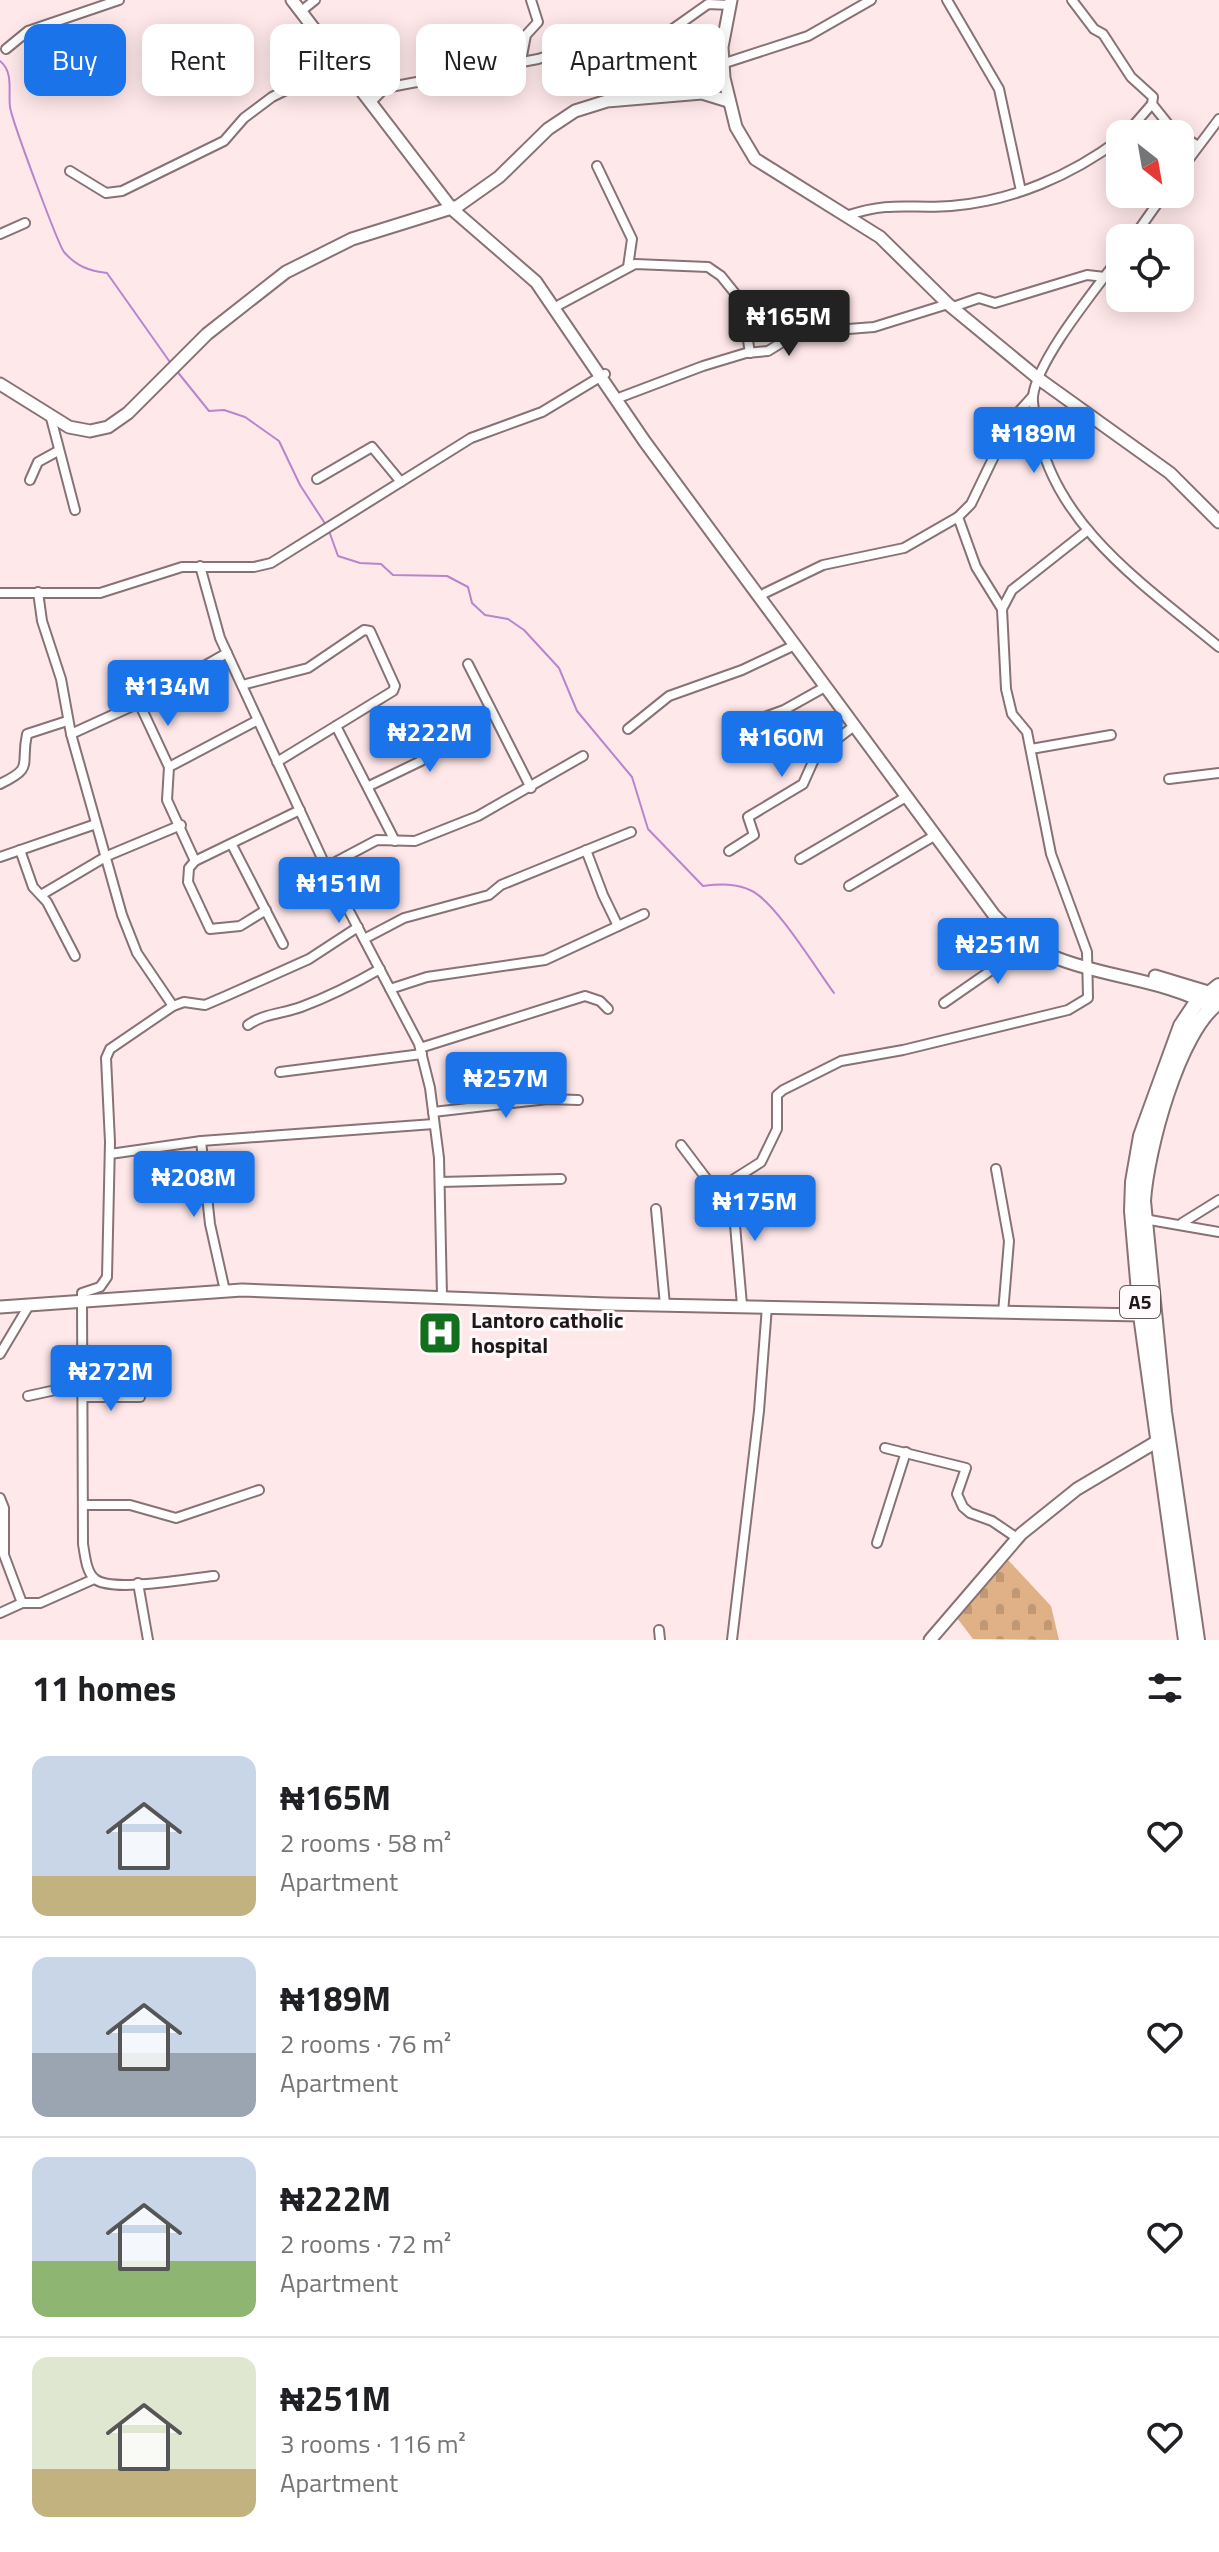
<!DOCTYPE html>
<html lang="en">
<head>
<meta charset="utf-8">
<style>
  :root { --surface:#fff; --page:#f6f6f6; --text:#202124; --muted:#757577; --line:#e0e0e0; --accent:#1a73e8 }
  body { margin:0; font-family:"Titillium Web",sans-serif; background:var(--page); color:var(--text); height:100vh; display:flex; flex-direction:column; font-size:30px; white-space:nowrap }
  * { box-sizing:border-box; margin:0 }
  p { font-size:26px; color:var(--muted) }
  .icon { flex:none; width:44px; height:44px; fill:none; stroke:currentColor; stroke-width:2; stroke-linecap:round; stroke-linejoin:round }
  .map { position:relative; height:1640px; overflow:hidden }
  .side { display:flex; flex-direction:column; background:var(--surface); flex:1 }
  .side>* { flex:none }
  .hud { position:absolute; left:24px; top:24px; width:800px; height:72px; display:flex; gap:16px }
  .needle { width:52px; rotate:149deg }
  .buttons { position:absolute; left:1106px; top:120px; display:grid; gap:16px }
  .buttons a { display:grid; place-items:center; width:88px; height:88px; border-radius:16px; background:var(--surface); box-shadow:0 4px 20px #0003; font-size:40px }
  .price { position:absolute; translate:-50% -68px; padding:0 18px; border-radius:8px; background:var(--accent); color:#fff; font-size:26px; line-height:52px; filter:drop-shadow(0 2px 4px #0008) }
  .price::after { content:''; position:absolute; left:50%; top:48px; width:24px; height:18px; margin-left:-12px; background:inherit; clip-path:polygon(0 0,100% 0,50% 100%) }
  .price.current { background:#222; color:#fff }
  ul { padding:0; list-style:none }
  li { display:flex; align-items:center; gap:24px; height:200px; padding:0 32px }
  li+li { border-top:2px solid var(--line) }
  li span { display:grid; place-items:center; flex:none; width:224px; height:160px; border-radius:16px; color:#555 }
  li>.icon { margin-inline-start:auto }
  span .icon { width:96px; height:96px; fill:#fffc; stroke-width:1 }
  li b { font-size:34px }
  h2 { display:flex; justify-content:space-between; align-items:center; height:96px; padding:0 32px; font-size:34px }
  .tag { padding:0 28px; border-radius:16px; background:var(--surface); box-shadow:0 4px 20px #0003; font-size:28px; line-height:72px }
  .tag.current { background:var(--accent); color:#fff }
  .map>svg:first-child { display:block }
  .cemetery { fill:url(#cemetery-stones) }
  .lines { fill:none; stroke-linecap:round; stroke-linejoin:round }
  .stream { stroke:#b786cd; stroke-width:2 }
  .street-casing { stroke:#877275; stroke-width:12 }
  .secondary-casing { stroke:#877275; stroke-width:15 }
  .highway-casing { stroke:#877275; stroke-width:18 }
  .street { stroke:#fff; stroke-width:8 }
  .secondary { stroke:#fff; stroke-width:11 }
  .highway { stroke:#fff; stroke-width:14 }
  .labels { text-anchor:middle; stroke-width:6; stroke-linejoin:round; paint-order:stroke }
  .shield { fill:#fffafb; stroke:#625b5d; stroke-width:2 }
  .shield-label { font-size:20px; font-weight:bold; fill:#1f1719 }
  .poi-label { font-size:22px; font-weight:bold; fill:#1f1719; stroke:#fffafb; text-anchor:start }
</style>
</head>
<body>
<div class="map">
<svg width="1219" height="1640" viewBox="0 0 1219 1640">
  <defs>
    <pattern id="cemetery-stones" width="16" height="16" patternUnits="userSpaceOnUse" patternTransform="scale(2)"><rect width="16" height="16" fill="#e0b186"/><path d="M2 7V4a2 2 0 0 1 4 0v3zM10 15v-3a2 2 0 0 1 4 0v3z" fill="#c09873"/></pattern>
  </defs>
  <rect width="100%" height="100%" fill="#ffe8ea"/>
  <path class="cemetery" d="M1008,1560L1051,1606L1059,1640L973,1639L957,1618Z"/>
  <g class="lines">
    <g class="stream">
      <path d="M0,61C14,72 8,92 10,107C12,121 58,244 64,252C76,266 89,271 107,273L172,365"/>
      <path d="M176,370L209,411L224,410L245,417L279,441L300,485L326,525"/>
      <path d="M329,531L338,556L360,563L381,564L393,575L447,576L468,587L472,603L485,615L508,619L524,630L559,668L577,711L632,777L648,829L703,886C720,884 737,883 752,891C776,903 817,970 834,993"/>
    </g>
    <g class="street-casing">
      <g id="street">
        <path d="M947,0L999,89L1021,191"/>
        <path d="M1072,0L1094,29L1103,34L1131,77L1153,97L1152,104L1172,129L1198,146"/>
        <path d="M305,8L315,0"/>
        <path d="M6,49L28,31L119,0"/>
        <path d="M521,61L526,35L538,22L531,0"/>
        <path d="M722,64L808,36L871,0"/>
        <path d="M374,99L385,88L538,59L606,38L638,41L667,33L708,4L730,5"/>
        <path d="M1126,134L1152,104"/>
        <path d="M1107,149L1120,159"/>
        <path d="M597,166L632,239L628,267"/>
        <path d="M70,171L106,193L122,191L224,141L244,118L272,97L339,64"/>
        <path d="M1180,171L1219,119"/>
        <path d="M849,215C891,201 911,209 951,206C1013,201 1072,175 1120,139"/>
        <path d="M0,234L25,223"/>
        <path d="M1133,238L1164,194"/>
        <path d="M1120,256C1097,288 1038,358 1033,396C1032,405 1036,417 1037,426C1053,525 1147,587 1219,647"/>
        <path d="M559,305L635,264L708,267L721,276L742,302L750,353"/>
        <path d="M953,307L979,298L995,303L1087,275L1105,277"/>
        <path d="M621,397L703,366L746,353L768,351L797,333L874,327L948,304"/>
        <path d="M51,418L75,510"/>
        <path d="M317,479L372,447L401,482"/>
        <path d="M30,480L38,462L58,451"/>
        <path d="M958,517L976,567L1002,609"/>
        <path d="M200,566L220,638L326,867L419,1044L430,1088L439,1158L442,1296"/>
        <path d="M38,592L42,621L61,679L71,734L122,915L137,953L173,1006"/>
        <path d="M0,593H100L182,567H254L271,563L471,438L542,412L605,374"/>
        <path d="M765,593L823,565L904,548L958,517L971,504L1012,419L1033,396"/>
        <path d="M468,664L531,788"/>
        <path d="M242,685L308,668L364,630L370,631L395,686L393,691L277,762"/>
        <path d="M139,703L169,767L167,800L195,861"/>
        <path d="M748,723L784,710L825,687"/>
        <path d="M336,726L395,841"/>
        <path d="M628,729L669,696L742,670L795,645"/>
        <path d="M71,734L139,703L227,653"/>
        <path d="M1031,749L1111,735"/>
        <path d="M169,767L258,720"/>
        <path d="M1169,779L1219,773"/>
        <path d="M0,784C35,767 20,766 27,734L67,721"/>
        <path d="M369,786L421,761L422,746L410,727"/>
        <path d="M232,845L283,944"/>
        <path d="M20,850L33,887L47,902L75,956"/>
        <path d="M586,850L603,895L618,926"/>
        <path d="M729,851L754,835L748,817L803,784L816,755L854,726"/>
        <path d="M0,857L96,824"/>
        <path d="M800,859L906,797"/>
        <path d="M326,867L377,840L415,841L478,816L583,756"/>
        <path d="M849,886L934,836"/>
        <path d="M41,895L107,856L181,825"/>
        <path d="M266,910L240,926L210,929L188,882L189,868L195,861L300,810"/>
        <path d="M364,939L404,918L489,895L501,885L631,832"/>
        <path d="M390,989L427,977L545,960L644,914"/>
        <path d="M944,1003L1032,942"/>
        <path d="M248,1025C265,1013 282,1014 301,1007C328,997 354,984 380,969"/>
        <path d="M420,1048L585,996L600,1001L608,1009"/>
        <path d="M280,1072L422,1054"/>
        <path d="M433,1112L548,1099L578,1100"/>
        <path d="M201,1141L210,1224L225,1291"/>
        <path d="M681,1145L718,1194L735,1225L742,1305"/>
        <path d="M110,1154L201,1141L434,1124"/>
        <path d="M996,1169L1009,1241L1003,1313"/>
        <path d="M440,1182L561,1179"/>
        <path d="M718,1194L720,1188L761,1162L777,1129V1095L783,1090L841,1061L903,1050L1068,1010L1088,998L1087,952L1051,854L1027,732L1012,714L1006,689L1002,609L1012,590L1088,530"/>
        <path d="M656,1209L665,1305"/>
        <path d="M1144,1219L1219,1232"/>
        <path d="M1182,1223L1219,1200"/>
        <path d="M0,1354L28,1307"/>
        <path d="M28,1396L83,1384"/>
        <path d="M83,1397H140"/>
        <path d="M885,1448L966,1468L957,1494L963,1507L970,1513L992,1521L1017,1538"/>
        <path d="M0,1498L4,1508V1555L22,1603"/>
        <path d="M83,1505H130L176,1518L259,1490"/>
        <path d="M877,1543L906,1452"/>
        <path d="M214,1576C190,1578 112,1593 95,1579C86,1572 85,1555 83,1544L82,1301V1293L100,1287L107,1277L110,1142L106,1058L110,1049L173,1006L184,1002L205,1005L226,996L309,959L358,927"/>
        <path d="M138,1583L148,1640"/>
        <path d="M0,1613L22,1603H40L94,1579"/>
        <path d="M659,1630L660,1640"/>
        <path d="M732,1640L759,1411L767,1306"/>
      </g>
    </g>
    <g class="secondary-casing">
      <g id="secondary">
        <path d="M292,0L452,209L536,282L645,442L994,915C1053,979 1126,967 1199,1000"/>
        <path d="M731,0L722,47L724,78L736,127L755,159L880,237L948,304L1039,379L1170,473L1219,522"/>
        <path d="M0,384L69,427L90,431L108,427L128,413L207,334L286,272L352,239L458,206L499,177L548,129L575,111L607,101L702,93L728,101"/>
        <path d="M1155,976L1208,992"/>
        <path d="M0,1307L242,1290L607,1304L1141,1315"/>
        <path d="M930,1640L1021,1534L1077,1489L1156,1442"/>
      </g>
    </g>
    <g class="highway-casing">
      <g id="highway">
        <path d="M1186,1640L1141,1315L1132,1211L1133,1182L1141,1136L1181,1026L1195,1005L1219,986"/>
        <path d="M1197,1640L1164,1412L1143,1201C1146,1152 1178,1029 1219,1002"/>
      </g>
    </g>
    <use href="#street" class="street"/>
    <use href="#secondary" class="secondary"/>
    <use href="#highway" class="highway"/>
  </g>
  <defs>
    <g id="hospital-square" transform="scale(2.3)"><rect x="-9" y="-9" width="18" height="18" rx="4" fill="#116f1d" stroke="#fffafb"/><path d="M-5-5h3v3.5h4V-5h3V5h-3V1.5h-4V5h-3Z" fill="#fff"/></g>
  </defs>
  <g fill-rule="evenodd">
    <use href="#hospital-square" x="440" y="1333"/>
  </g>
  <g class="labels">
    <rect class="shield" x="1120" y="1286" width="40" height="32" rx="6"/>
    <g class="shield-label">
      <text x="1140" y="1309">A5</text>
    </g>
    <g class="poi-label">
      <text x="471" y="1328">Lantoro catholic<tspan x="471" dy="25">hospital</tspan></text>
    </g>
  </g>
</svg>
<div class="buttons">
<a><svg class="needle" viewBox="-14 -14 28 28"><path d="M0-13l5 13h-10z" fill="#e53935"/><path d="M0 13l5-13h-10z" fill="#757577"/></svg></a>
<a><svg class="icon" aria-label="locate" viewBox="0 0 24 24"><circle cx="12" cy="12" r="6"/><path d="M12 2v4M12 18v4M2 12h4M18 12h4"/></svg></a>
</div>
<b class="price current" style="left:789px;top:358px">₦165M</b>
<b class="price" style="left:1034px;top:475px">₦189M</b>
<b class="price" style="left:168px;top:728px">₦134M</b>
<b class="price" style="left:430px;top:774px">₦222M</b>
<b class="price" style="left:782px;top:779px">₦160M</b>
<b class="price" style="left:339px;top:925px">₦151M</b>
<b class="price" style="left:998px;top:986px">₦251M</b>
<b class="price" style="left:506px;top:1120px">₦257M</b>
<b class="price" style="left:194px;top:1219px">₦208M</b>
<b class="price" style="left:755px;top:1243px">₦175M</b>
<b class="price" style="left:111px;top:1413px">₦272M</b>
<div class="hud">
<a class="tag current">Buy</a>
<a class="tag">Rent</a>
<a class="tag">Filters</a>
<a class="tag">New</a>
<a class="tag">Apartment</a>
</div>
</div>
<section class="side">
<h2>11 homes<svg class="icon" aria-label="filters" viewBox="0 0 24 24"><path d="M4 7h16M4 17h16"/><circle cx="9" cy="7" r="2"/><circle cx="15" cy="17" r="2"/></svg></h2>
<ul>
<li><span style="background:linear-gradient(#c9d6e8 75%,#c2b280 0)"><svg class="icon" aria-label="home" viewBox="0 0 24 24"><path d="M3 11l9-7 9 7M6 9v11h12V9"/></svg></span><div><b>₦165M</b><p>2 rooms · 58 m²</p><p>Apartment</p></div><svg class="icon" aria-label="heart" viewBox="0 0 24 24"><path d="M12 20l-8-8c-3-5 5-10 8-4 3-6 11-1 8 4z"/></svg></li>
<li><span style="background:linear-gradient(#c9d6e8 60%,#9aa5b1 0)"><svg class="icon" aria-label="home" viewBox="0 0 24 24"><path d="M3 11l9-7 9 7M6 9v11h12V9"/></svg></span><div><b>₦189M</b><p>2 rooms · 76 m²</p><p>Apartment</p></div><svg class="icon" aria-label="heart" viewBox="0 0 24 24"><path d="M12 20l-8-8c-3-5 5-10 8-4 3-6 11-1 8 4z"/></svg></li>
<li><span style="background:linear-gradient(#c9d6e8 65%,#8fb573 0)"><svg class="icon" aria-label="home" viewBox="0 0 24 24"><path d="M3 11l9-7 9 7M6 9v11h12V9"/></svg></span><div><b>₦222M</b><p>2 rooms · 72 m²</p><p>Apartment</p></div><svg class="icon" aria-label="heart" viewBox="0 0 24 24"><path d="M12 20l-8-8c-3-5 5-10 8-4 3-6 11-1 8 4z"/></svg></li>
<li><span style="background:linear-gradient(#dfe7d0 70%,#c2b280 0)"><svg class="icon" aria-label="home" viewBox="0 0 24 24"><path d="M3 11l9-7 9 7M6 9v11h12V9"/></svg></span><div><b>₦251M</b><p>3 rooms · 116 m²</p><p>Apartment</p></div><svg class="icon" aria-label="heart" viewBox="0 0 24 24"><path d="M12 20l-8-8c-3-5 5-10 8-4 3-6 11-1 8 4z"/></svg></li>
</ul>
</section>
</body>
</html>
